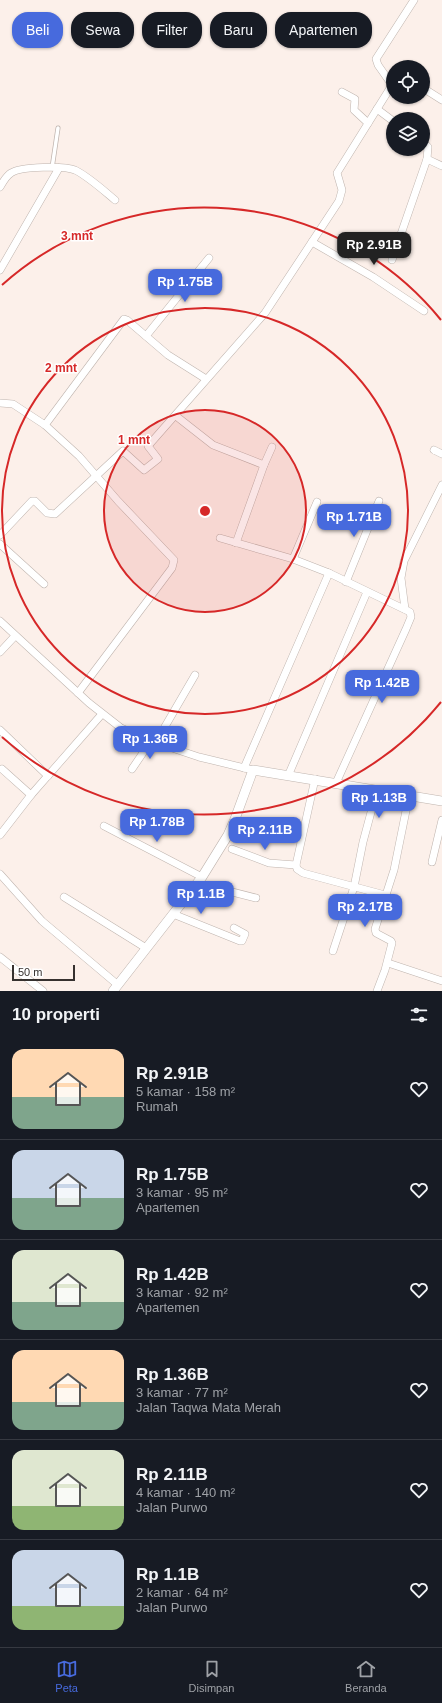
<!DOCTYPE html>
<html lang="id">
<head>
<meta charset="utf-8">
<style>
  :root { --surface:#171b24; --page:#242831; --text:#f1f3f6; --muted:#9ea1a6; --line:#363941; --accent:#476add }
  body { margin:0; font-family:Helvetica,sans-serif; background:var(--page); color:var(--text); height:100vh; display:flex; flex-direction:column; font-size:15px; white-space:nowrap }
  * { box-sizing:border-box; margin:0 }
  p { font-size:13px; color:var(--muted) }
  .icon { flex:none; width:22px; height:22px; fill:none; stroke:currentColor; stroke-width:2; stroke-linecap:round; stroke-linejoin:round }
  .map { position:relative; height:991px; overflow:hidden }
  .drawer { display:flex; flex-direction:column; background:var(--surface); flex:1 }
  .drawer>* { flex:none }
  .guide { position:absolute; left:12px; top:12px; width:418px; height:36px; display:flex; gap:8px }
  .buttons { position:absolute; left:386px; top:60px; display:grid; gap:8px }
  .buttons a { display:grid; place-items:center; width:44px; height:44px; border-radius:50%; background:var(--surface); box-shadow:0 1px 3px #0004; font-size:20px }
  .scale { position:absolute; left:12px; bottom:10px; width:63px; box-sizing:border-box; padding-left:4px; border:2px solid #36312f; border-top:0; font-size:11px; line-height:14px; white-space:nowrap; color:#36312f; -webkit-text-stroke:3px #fff; paint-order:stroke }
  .price { position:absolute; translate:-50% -34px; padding:0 9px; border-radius:8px; background:var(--accent); color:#fff; font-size:13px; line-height:26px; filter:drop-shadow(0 1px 2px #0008) }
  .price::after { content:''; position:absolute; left:50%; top:24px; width:12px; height:9px; margin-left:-6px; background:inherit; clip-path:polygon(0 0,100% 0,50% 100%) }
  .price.active { background:#222; color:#fff }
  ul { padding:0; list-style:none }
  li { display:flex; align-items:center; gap:12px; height:100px; padding:0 12px }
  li+li { border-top:1px solid var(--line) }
  li span { display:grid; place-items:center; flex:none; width:112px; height:80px; border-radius:12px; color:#555 }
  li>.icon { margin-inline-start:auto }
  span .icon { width:48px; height:48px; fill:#fffc; stroke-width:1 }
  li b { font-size:17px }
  h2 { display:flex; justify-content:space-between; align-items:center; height:48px; padding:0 12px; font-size:17px }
  .tag { padding:0 14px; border-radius:16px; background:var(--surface); box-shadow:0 1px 3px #0004; font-size:14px; line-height:36px }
  .tag.active { background:var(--accent); color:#fff }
  .menu { display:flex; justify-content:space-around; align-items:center; height:56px; border-top:1px solid var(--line); background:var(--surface); font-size:11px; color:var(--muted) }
  .menu a { display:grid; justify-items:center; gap:2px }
  .menu .active { color:var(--accent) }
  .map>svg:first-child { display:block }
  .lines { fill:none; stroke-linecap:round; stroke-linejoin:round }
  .service-casing { stroke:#bfb4ae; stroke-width:5 }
  .minor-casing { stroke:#bfb4ae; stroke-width:8 }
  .tertiary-casing { stroke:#bfb4ae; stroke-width:10 }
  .service { stroke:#fff; stroke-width:3.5 }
  .minor { stroke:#fff; stroke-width:7 }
  .tertiary { stroke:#fff; stroke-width:9 }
  .ring { fill:none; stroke:#d62828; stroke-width:2 }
  .centre { fill:#d62828; stroke:#fff; stroke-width:2 }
  .ring-label { font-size:12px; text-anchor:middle; font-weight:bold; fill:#d62828; stroke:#fff; stroke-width:3; stroke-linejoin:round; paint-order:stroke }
</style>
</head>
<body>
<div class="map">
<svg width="442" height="991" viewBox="0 0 442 991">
  <rect width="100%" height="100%" fill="#fcf0ea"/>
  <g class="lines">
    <g class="service-casing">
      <path id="service" d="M52,168L58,128"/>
    </g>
    <g class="minor-casing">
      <g id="minor">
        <path d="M423,88L442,100"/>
        <path d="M342,92L355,99L354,110L368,123"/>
        <path d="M377,109L393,121"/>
        <path d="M427,159L442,166"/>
        <path d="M0,187C3,182 6,176 11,173C21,166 65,166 75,170C89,177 103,190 115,200"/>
        <path d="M312,242L373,277L424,311"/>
        <path d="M392,260L427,159L428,147L423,142"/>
        <path d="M0,270L59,168"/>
        <path d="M146,336L209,258"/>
        <path d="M0,403L13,404L45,425L79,456L118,501L174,560L172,568L78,693"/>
        <path d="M176,416L213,445L264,465L236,543"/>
        <path d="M45,425L124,319L127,320L168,355L206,379"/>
        <path d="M434,450L442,454"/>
        <path d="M264,465L272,447"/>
        <path d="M0,535L32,501H35L47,513L55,514L123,451L144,470L158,459L148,446L265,313L339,201L342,190L337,173L392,85L378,65L376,59L414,0"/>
        <path d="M220,538L293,559L329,573L410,612L411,617L406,629L336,783"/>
        <path d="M0,544L44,584"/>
        <path d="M293,559L317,502"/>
        <path d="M346,582L379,501"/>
        <path d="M405,609L401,578L404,561L442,485"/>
        <path d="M0,621L89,703L121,728L151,741L199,757L253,770"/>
        <path d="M0,652L15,636"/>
        <path d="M0,730L48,776"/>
        <path d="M156,742L195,675"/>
        <path d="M244,768L329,573"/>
        <path d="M2,769L31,795"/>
        <path d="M132,769L151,741"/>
        <path d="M288,776L367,592"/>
        <path d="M315,779L296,865L297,869L303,873L385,895"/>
        <path d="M104,826L202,877"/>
        <path d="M0,835L31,795L102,714"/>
        <path d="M232,849L269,863L296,865"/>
        <path d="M432,862L442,820"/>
        <path d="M0,874L42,921L118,985"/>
        <path d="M197,883L256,898"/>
        <path d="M64,897L146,948"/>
        <path d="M173,914L240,941H242L245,934L234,928"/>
        <path d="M333,951L354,887L363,842L377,790"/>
        <path d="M0,957L43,991"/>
        <path d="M388,963L442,981"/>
        <path d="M377,991L385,970L392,943L391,941L376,933L375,929L394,870L409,796"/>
      </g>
    </g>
    <g class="tertiary-casing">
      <path id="tertiary" d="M113,991L202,877L228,835L235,819L253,770L442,801"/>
    </g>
    <use href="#service" class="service"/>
    <use href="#minor" class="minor"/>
    <use href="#tertiary" class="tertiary"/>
  </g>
  <circle cx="205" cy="511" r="101" fill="#d62828" fill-opacity=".12"/>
  <g class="ring">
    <circle cx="205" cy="511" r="101"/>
    <circle cx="205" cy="511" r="203"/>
    <path d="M441 702A304 304 0 0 1 2 737M2 285A304 304 0 0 1 441 320"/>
  </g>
  <circle cx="205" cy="511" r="6" class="centre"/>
  <g class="ring-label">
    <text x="77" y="240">3 mnt</text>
    <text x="61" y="372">2 mnt</text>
    <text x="134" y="444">1 mnt</text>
  </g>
</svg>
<div class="buttons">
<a><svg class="icon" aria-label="locate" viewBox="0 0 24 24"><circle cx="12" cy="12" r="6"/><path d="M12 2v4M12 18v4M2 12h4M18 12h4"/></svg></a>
<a><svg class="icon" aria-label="layers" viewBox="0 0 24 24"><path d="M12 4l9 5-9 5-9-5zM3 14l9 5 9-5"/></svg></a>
</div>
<div class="scale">50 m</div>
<b class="price active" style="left:374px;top:266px">Rp 2.91B</b>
<b class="price" style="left:185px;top:303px">Rp 1.75B</b>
<b class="price" style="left:354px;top:538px">Rp 1.71B</b>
<b class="price" style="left:382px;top:704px">Rp 1.42B</b>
<b class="price" style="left:150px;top:760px">Rp 1.36B</b>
<b class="price" style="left:379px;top:819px">Rp 1.13B</b>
<b class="price" style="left:157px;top:843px">Rp 1.78B</b>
<b class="price" style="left:265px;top:851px">Rp 2.11B</b>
<b class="price" style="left:201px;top:915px">Rp 1.1B</b>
<b class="price" style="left:365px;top:928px">Rp 2.17B</b>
<div class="guide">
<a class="tag active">Beli</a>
<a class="tag">Sewa</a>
<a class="tag">Filter</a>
<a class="tag">Baru</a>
<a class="tag">Apartemen</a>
</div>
</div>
<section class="drawer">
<h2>10 properti<svg class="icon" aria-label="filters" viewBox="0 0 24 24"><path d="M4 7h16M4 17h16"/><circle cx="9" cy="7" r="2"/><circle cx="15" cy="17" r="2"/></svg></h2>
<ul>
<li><span style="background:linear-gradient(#ffd9b3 60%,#7fa58c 0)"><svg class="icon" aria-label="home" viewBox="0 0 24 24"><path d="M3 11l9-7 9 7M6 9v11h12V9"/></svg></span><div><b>Rp 2.91B</b><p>5 kamar · 158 m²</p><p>Rumah</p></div><svg class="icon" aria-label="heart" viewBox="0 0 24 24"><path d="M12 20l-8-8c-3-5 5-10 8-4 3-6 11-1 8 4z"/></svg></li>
<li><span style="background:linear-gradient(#c9d6e8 60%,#7fa58c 0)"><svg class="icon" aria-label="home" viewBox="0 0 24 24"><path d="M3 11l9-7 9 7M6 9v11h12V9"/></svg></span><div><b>Rp 1.75B</b><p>3 kamar · 95 m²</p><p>Apartemen</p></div><svg class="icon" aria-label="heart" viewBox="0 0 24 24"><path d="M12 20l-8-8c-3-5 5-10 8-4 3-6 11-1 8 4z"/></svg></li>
<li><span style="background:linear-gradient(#dfe7d0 65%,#7fa58c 0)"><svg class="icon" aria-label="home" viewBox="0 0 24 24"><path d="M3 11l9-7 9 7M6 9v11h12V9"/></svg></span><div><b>Rp 1.42B</b><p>3 kamar · 92 m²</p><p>Apartemen</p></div><svg class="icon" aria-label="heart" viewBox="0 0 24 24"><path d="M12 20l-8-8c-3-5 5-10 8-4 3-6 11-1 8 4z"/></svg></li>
<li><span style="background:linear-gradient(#ffd9b3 65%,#7fa58c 0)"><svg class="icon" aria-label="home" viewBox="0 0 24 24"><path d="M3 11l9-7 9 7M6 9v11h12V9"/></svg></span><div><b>Rp 1.36B</b><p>3 kamar · 77 m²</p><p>Jalan Taqwa Mata Merah</p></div><svg class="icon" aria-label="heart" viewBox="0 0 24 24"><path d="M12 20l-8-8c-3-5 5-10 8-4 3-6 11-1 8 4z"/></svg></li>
<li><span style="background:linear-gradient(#dfe7d0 70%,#8fb573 0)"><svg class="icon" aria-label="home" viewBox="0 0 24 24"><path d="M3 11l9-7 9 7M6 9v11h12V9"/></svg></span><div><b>Rp 2.11B</b><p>4 kamar · 140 m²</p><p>Jalan Purwo</p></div><svg class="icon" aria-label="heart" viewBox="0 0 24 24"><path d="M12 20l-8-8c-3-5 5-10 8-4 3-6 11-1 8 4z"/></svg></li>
<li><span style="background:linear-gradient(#c9d6e8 70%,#8fb573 0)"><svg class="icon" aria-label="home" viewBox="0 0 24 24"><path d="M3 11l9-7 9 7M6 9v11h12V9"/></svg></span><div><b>Rp 1.1B</b><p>2 kamar · 64 m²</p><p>Jalan Purwo</p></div><svg class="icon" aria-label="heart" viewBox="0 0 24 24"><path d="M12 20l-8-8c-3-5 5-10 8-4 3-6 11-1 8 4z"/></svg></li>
</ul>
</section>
<nav class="menu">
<a class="active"><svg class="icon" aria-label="map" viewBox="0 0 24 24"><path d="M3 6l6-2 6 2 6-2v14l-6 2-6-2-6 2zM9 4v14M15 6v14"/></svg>Peta</a>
<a><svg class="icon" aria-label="saved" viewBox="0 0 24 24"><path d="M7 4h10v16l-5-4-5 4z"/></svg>Disimpan</a>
<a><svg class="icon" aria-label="home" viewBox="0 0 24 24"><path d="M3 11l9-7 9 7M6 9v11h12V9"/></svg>Beranda</a>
</nav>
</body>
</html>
